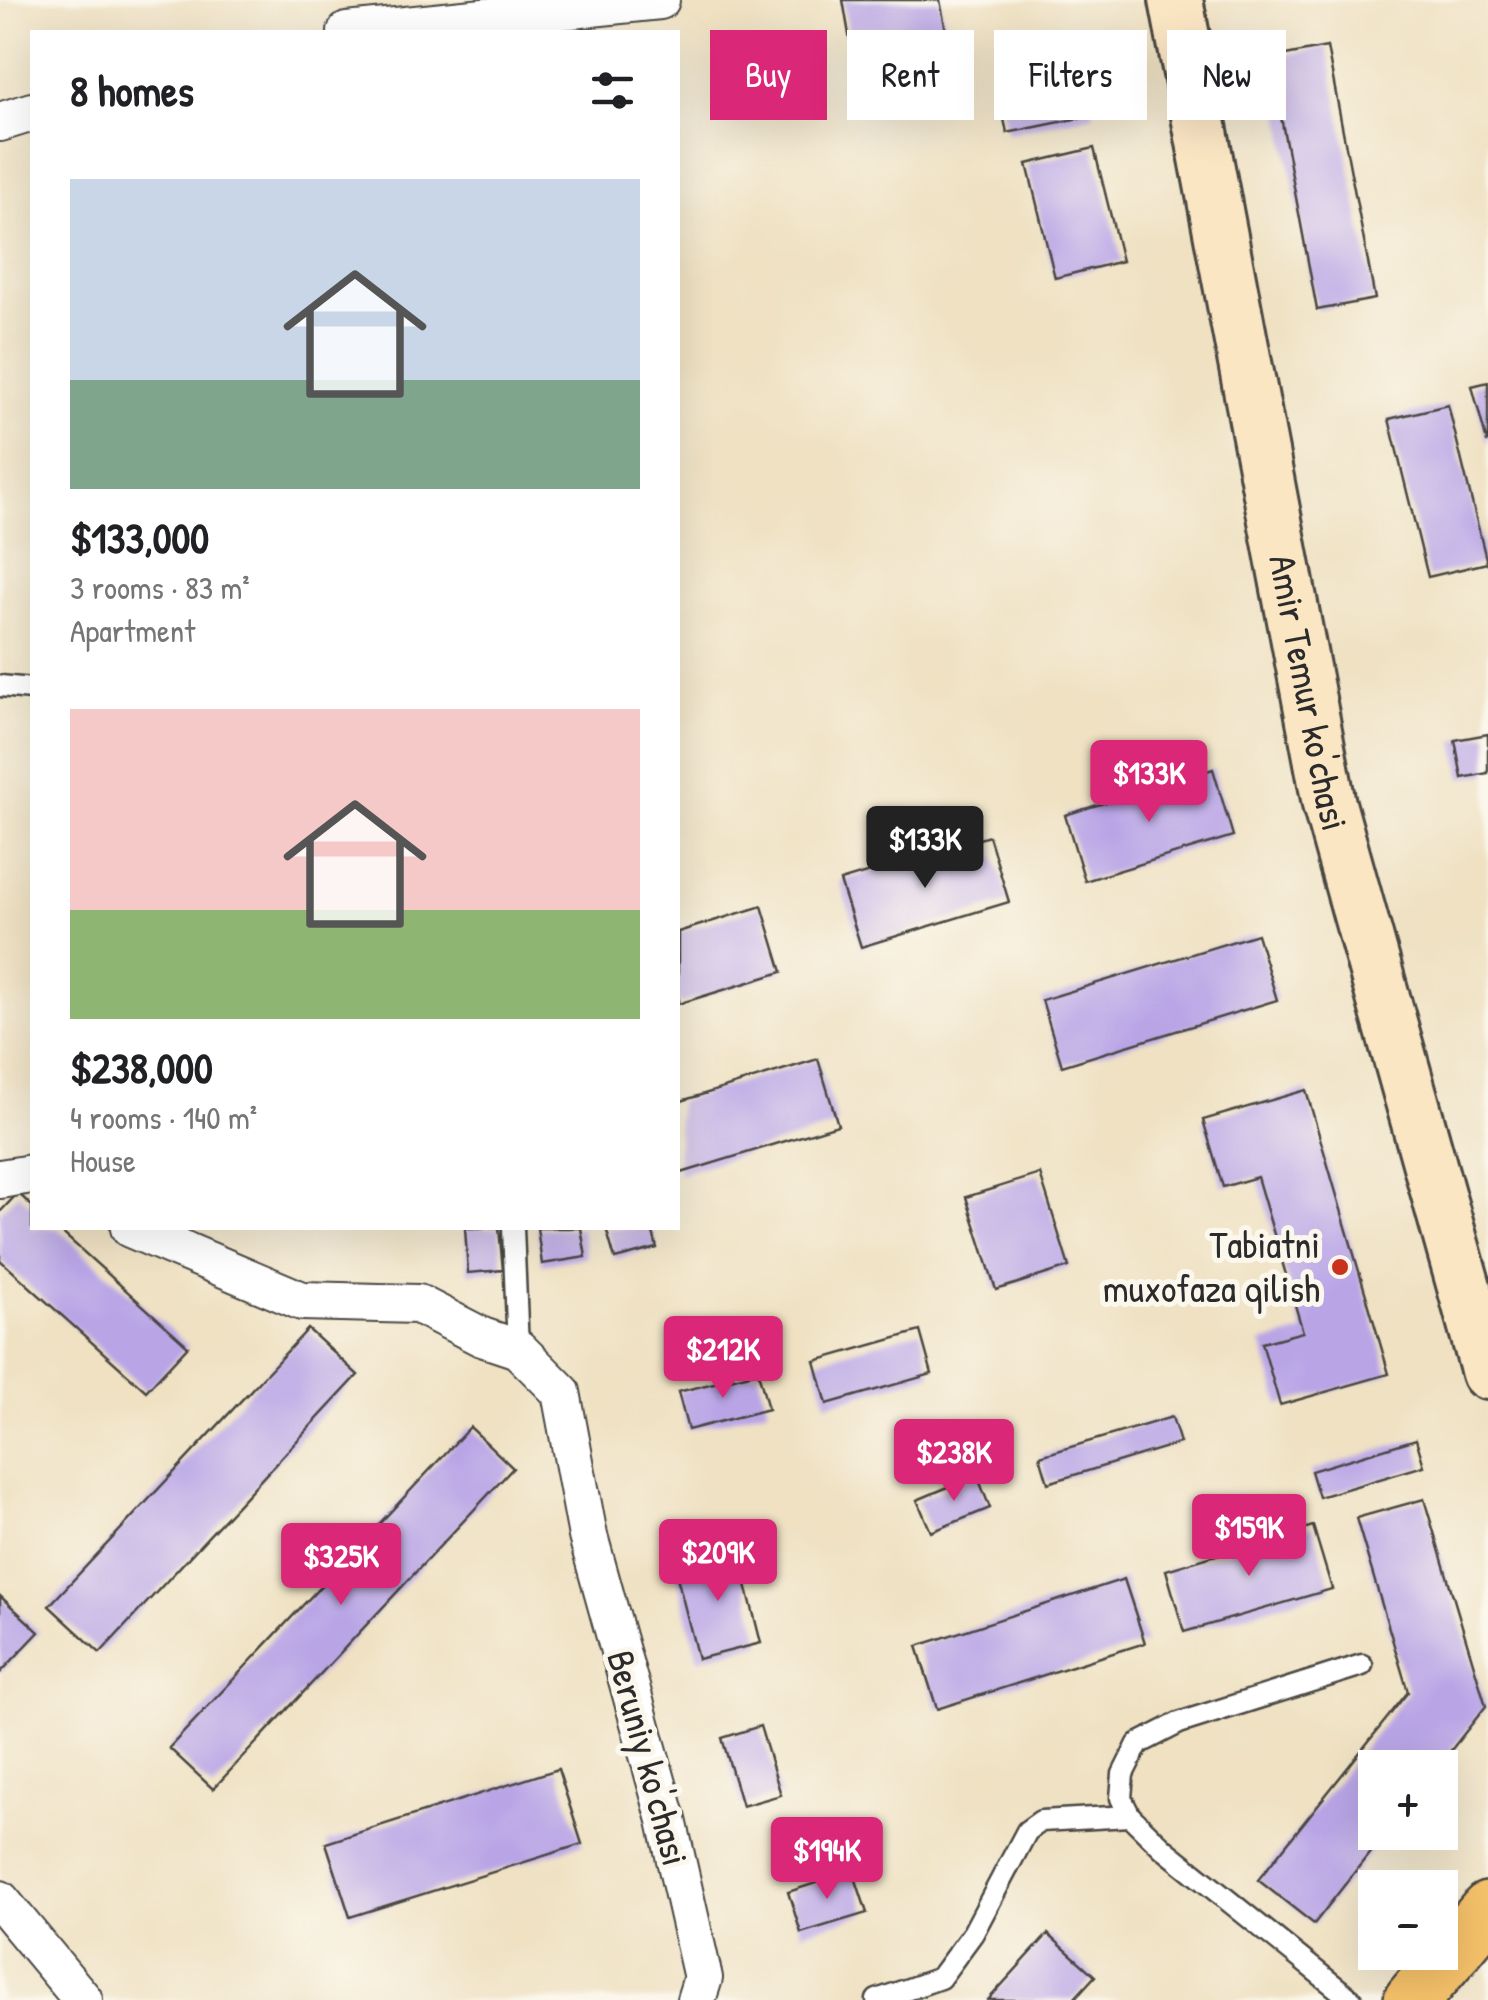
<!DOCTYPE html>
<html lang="en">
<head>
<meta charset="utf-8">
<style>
  :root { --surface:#fff; --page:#f6f6f6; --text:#202124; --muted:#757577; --accent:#db2777 }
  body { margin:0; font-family:"Patrick Hand",sans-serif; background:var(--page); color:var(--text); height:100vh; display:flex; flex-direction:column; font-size:38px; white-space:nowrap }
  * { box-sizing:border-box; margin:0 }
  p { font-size:32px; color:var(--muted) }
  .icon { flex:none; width:55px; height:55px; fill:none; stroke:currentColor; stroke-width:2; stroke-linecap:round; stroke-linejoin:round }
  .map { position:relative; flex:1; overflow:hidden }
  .panel { position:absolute; left:30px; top:30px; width:650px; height:1200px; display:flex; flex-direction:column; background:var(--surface); border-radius:0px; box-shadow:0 10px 40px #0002 }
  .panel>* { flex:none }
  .hud { position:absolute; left:710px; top:30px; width:628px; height:90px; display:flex; gap:20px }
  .fabs { position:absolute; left:1358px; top:1750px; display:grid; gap:20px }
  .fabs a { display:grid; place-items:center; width:100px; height:100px; border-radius:0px; background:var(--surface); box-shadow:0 10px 40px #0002; font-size:50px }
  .price { position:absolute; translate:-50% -85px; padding:0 22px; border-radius:10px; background:var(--accent); color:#fff; font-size:32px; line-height:65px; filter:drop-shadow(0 2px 5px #0008) }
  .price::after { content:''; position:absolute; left:50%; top:60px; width:30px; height:22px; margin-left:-15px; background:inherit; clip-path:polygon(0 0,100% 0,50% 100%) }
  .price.on { background:#222; color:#fff }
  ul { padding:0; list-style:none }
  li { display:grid; align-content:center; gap:20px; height:530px; padding:0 40px }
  li span { display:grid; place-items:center; height:310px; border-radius:0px; color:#555 }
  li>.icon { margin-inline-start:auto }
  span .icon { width:180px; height:180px; fill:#fffc; stroke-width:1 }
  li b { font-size:42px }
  h2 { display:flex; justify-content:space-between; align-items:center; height:120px; padding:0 40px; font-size:42px }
  .chip { padding:0 35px; border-radius:0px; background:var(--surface); box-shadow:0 10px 40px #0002; font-size:35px; line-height:90px }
  .chip.on { background:var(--accent); color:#fff }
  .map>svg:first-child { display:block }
  .building { fill:#b9a5e6 }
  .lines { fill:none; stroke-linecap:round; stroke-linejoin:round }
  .lane-casing { stroke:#484642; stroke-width:25 }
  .street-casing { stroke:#484642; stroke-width:42 }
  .secondary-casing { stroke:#484642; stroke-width:58 }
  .primary-casing { stroke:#484642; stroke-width:60 }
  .lane { stroke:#fff; stroke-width:20 }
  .street { stroke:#fff; stroke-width:38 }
  .secondary { stroke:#fbe6c4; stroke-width:52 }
  .primary { stroke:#f5c16b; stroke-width:55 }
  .poi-dot { fill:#c8321e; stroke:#fbf7ec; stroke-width:4 }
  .labels { text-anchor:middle; stroke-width:10; stroke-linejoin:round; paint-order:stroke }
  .street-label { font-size:38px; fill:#2b2b2b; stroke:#fbf7ec }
  .poi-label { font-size:38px; fill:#2b2b2b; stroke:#fbf7ec; text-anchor:end }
</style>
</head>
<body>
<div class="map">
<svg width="1488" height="2000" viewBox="0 0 1488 2000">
  <rect width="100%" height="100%" fill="#fbf7ec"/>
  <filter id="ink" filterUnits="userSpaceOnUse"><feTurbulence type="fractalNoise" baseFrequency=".01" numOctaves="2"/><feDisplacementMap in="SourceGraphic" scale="20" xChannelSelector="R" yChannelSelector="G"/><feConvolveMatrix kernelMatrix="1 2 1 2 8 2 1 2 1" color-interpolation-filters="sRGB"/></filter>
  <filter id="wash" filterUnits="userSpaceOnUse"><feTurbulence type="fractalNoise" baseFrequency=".0048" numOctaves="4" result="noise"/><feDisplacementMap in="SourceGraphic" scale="40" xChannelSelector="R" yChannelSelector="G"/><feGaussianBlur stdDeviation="2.25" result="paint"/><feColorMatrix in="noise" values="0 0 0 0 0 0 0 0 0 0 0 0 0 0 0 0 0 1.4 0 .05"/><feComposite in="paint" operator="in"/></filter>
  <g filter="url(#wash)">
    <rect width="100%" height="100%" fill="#efe1c2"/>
    <g id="blocks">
      <g class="building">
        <path d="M843,0H940L949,47L854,64Z"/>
        <path d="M1327,47L1375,299L1317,310L1270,58Z"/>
        <path d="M1082,63L1094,115L1007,133L996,81Z"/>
        <path d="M1094,148L1122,261L1055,278L1027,164Z"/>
        <path d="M1488,382V442H1487L1472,386Z"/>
        <path d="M1448,405L1487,563L1428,577L1389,419Z"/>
        <path d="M1488,734V773L1462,778L1455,740Z"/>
        <path d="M1213,769L1233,836L1085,881L1065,815Z"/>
        <path d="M989,836L1009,902L861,947L840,881Z"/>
        <path d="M762,906L782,972L678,1004V932Z"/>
        <path d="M1257,934L1277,1000L1062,1066L1042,1000Z"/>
        <path d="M818,1059L838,1125L678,1174V1102Z"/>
        <path d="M1306,1090L1389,1374L1280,1405L1262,1343L1303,1332L1257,1177L1223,1187L1203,1120Z"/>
        <path d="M1040,1174L1069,1267L996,1290L966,1197Z"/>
        <path d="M18,1193L32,1206V1228H57L188,1346L146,1391L0,1260V1212Z"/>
        <path d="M465,1228H499L503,1270L468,1273Z"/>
        <path d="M537,1228H581L586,1257L542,1264Z"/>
        <path d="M606,1228H652L657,1248L615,1259Z"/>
        <path d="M308,1329L358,1375L100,1653L49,1606Z"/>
        <path d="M920,1331L932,1374L827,1404L815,1361Z"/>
        <path d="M758,1372L768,1409L688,1430L678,1392Z"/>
        <path d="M1172,1417L1180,1443L1048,1483L1040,1456Z"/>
        <path d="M470,1427L513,1468L213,1789L169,1748Z"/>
        <path d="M1416,1439L1424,1466L1319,1497L1311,1471Z"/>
        <path d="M977,1475L990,1508L931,1532L917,1500Z"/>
        <path d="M1424,1499L1486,1706L1437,1768H1375V1832H1386L1314,1924L1258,1880L1408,1692L1356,1518Z"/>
        <path d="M1313,1526L1332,1589L1184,1632L1166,1570Z"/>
        <path d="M737,1549L761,1643L698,1659L674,1565Z"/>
        <path d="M1124,1579L1145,1643L937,1709L917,1646Z"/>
        <path d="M0,1596L39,1632L0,1673Z"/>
        <path d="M760,1726L781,1795L742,1806L722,1738Z"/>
        <path d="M558,1769L582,1844L350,1917L326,1843Z"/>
        <path d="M853,1871L867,1913L801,1933L788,1892Z"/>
        <path d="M1048,1934L1095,1976L1073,2000H988Z"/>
      </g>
    </g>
  </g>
  <g filter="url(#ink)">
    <use href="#blocks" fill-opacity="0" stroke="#484642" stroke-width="2.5"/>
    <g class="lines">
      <g class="lane-casing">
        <g id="lane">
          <path d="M0,686L32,689"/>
          <path d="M513,1228L518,1349"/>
          <path d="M877,2000L940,1978L973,1933L1027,1831L1041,1821L1130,1816"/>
          <path d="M1352,2000L1164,1849L1130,1816L1121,1798L1123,1774L1138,1744L1179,1723L1362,1665"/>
        </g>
      </g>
      <g class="street-casing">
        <g id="street">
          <path d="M347,32L660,0"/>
          <path d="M0,122L32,112"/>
          <path d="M0,1179L32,1174"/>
          <path d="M130,1228L302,1301L418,1304L482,1337L518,1349L561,1392L588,1536L667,1820L703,1978L696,2000"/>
          <path d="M0,1900L83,2000"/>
        </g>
      </g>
      <g class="secondary-casing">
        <g id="secondary">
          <path id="s1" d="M1176,0L1329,804L1488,1373"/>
        </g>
      </g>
      <g class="primary-casing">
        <path id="primary" d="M1412,2000L1488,1910"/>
      </g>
      <use href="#lane" class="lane"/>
      <use href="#street" class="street"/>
      <use href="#secondary" class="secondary"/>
      <use href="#primary" class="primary"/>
    </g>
  </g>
  <circle class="poi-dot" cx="1340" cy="1267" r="10"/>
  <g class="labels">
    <g class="street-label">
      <text dy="13" stroke="none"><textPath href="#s1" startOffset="705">Amir Temur ko'chasi</textPath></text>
      <text transform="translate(648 1758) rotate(75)" y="13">Beruniy ko'chasi</text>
    </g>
    <g class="poi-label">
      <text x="1320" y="1258">Tabiatni<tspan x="1320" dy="44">muxofaza qilish</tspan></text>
    </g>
  </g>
</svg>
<div class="fabs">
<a>+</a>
<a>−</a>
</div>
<b class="price" style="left:1149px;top:825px">$133K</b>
<b class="price on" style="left:925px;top:891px">$133K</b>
<b class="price" style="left:723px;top:1401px">$212K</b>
<b class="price" style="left:954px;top:1504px">$238K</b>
<b class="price" style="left:1249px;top:1579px">$159K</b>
<b class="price" style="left:718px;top:1604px">$209K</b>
<b class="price" style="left:341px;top:1608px">$325K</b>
<b class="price" style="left:827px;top:1902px">$194K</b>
<div class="hud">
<a class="chip on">Buy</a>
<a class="chip">Rent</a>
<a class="chip">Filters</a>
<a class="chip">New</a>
</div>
<section class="panel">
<h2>8 homes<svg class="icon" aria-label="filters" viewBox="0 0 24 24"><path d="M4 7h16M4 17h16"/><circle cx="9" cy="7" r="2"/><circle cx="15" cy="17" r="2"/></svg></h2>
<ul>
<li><span style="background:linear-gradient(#c9d6e8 65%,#7fa58c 0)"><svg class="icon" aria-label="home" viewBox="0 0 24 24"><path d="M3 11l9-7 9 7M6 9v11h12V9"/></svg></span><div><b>$133,000</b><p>3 rooms · 83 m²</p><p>Apartment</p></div></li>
<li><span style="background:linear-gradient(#f6c9c9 65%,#8fb573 0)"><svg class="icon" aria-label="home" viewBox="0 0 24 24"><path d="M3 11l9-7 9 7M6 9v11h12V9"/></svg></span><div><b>$238,000</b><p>4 rooms · 140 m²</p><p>House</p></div></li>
</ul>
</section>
</div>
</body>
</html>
